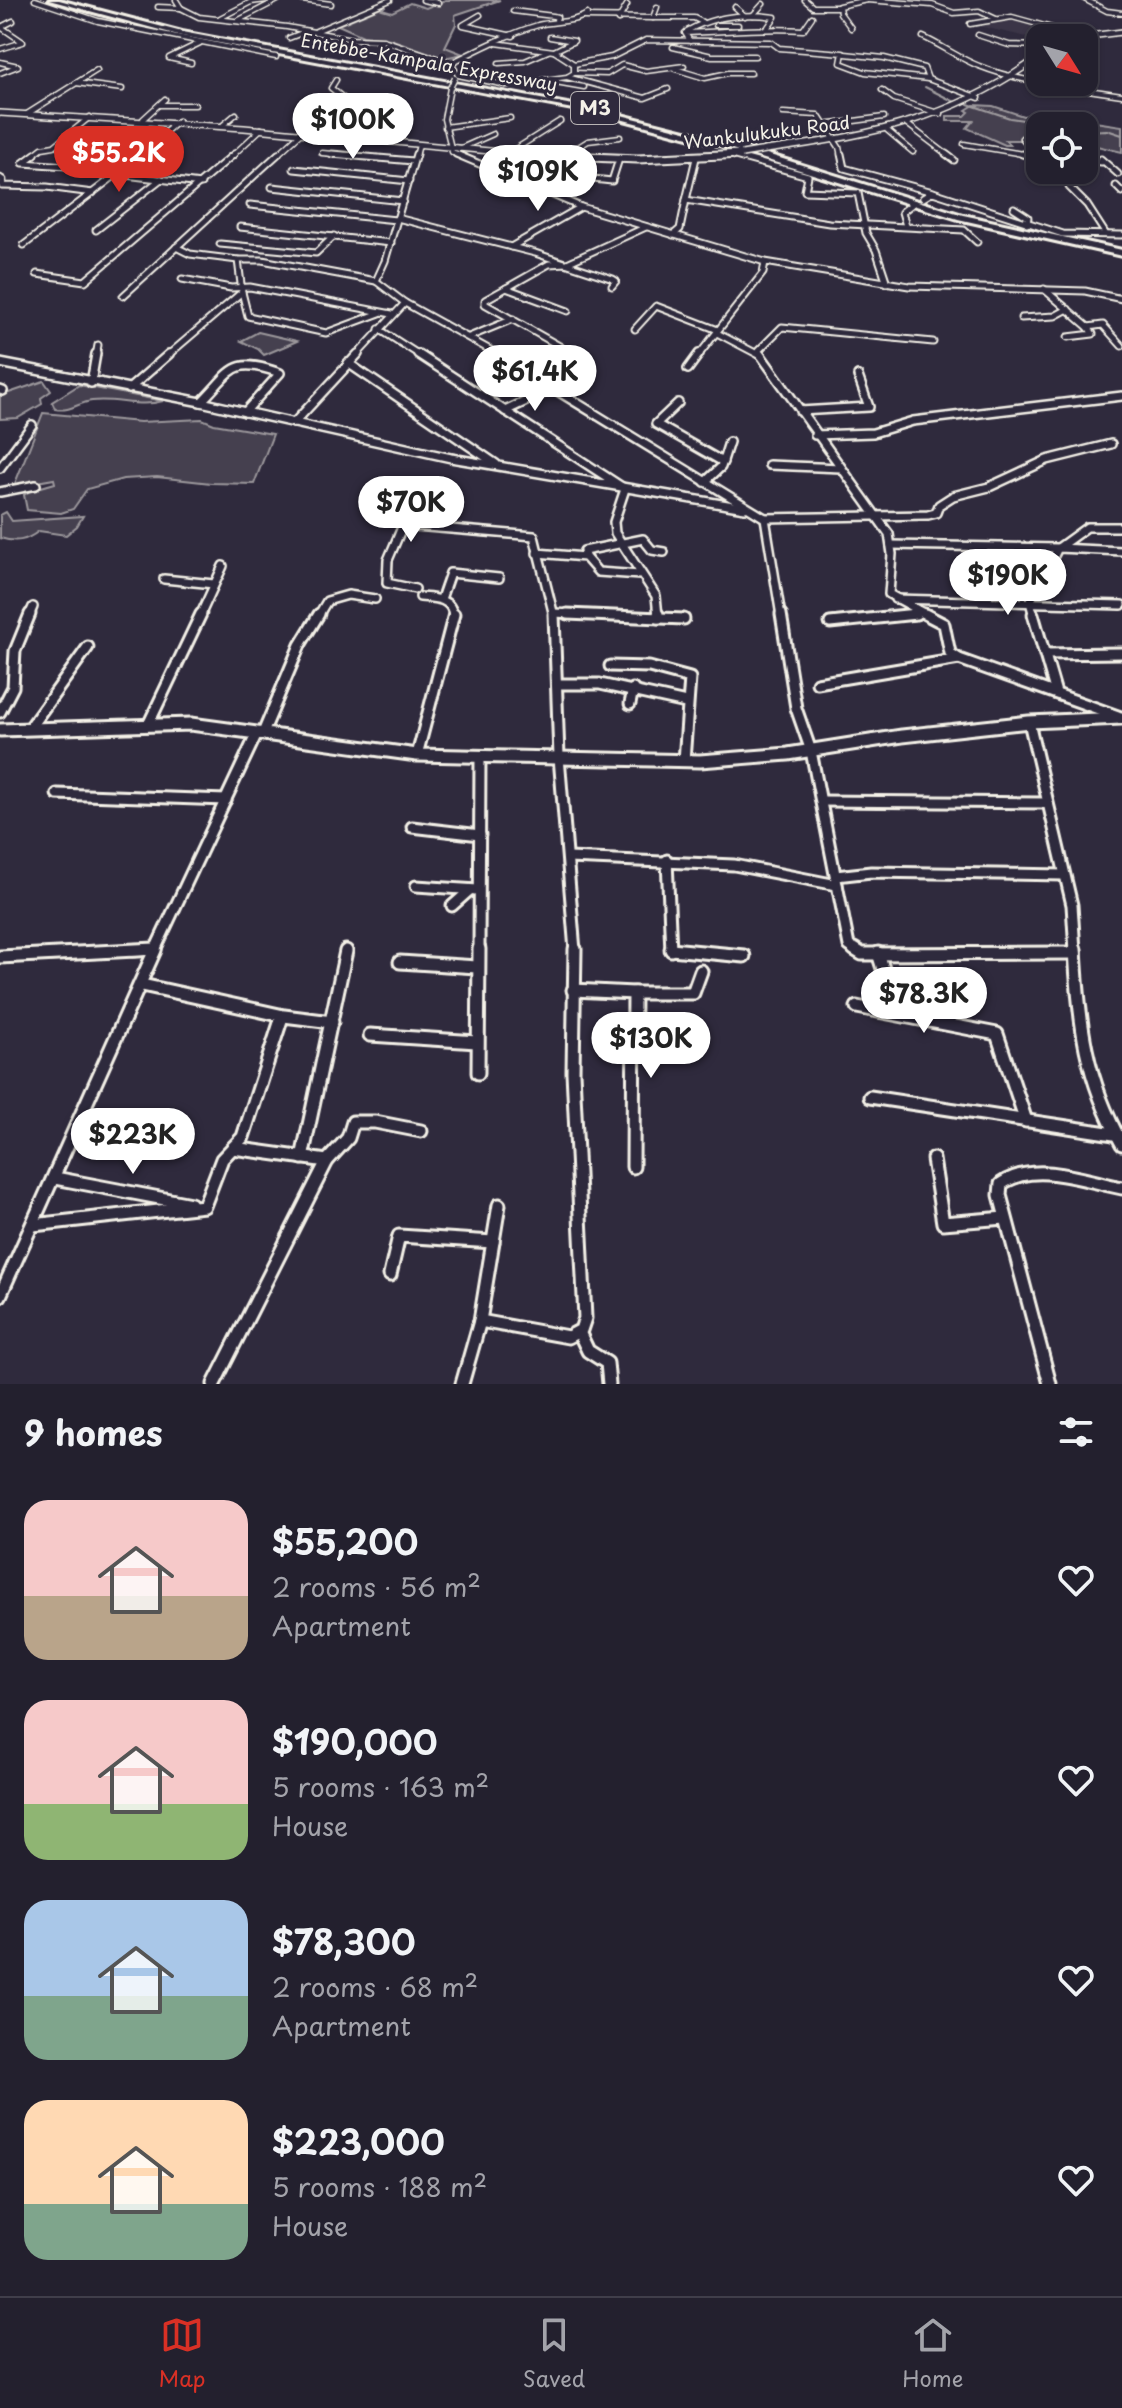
<!DOCTYPE html>
<html lang="en">
<head>
<meta charset="utf-8">
<style>
  :root { --surface:#23202e; --page:#2b2836; --text:#f1f3f6; --muted:#a3a3aa; --line:#403e4a; --accent:#d93025 }
  body { margin:0; font-family:"Playpen Sans",sans-serif; background:var(--page); color:var(--text); height:100vh; display:flex; flex-direction:column; font-size:30px; white-space:nowrap }
  * { box-sizing:border-box; margin:0 }
  p { font-size:26px; color:var(--muted) }
  .icon { flex:none; width:44px; height:44px; fill:none; stroke:currentColor; stroke-width:2; stroke-linecap:round; stroke-linejoin:round }
  .map { position:relative; height:1384px; overflow:hidden }
  .side { display:flex; flex-direction:column; background:var(--surface); flex:1 }
  .side>* { flex:none }
  .needle { width:52px; rotate:127deg }
  .fabs { position:absolute; left:1026px; top:24px; display:grid; gap:16px }
  .fabs a { display:grid; place-items:center; width:72px; height:72px; border-radius:16px; background:var(--surface); box-shadow:0 2px 6px #0004,0 0 0 2px var(--line); font-size:40px }
  .price { position:absolute; translate:-50% -68px; padding:0 18px; border-radius:28px; background:#fff; color:#222; font-size:26px; line-height:52px; filter:drop-shadow(0 2px 4px #0008) }
  .price::after { content:''; position:absolute; left:50%; top:48px; width:24px; height:18px; margin-left:-12px; background:inherit; clip-path:polygon(0 0,100% 0,50% 100%) }
  .price.on { background:var(--accent); color:#fff }
  ul { padding:0; list-style:none }
  li { display:flex; align-items:center; gap:24px; height:200px; padding:0 24px }
  li span { display:grid; place-items:center; flex:none; width:224px; height:160px; border-radius:24px; color:#555 }
  li>.icon { margin-inline-start:auto }
  span .icon { width:96px; height:96px; fill:#fffc; stroke-width:1 }
  li b { font-size:34px }
  h2 { display:flex; justify-content:space-between; align-items:center; height:96px; padding:0 24px; font-size:34px }
  .menu { display:flex; justify-content:space-around; align-items:center; height:112px; border-top:2px solid var(--line); background:var(--surface); font-size:22px; color:var(--muted) }
  .menu a { display:grid; justify-items:center; gap:4px }
  .menu .on { color:var(--accent) }
  .map>svg:first-child { display:block }
  .built { fill:#3b3647 }
  .green { fill:#454050; stroke:#9c989c; stroke-width:2 }
  .lines { fill:none; stroke-linecap:round; stroke-linejoin:round }
  .stream { stroke:#a19ea0; stroke-width:2 }
  .minor-far4-casing { stroke:#f4f1e8; stroke-width:7 }
  .minor-far3-casing { stroke:#f4f1e8; stroke-width:9 }
  .minor-far2-casing { stroke:#f4f1e8; stroke-width:12 }
  .minor-far1-casing { stroke:#f4f1e8; stroke-width:15 }
  .minor-casing { stroke:#f4f1e8; stroke-width:17 }
  .tertiary-casing { stroke:#f4f1e8; stroke-width:17 }
  .secondary-far1-casing { stroke:#f4f1e8; stroke-width:8 }
  .secondary-casing { stroke:#f4f1e8; stroke-width:11 }
  .motorway-casing { stroke:#f4f1e8; stroke-width:6 }
  .minor-far4 { stroke:#2f2a3d; stroke-width:4 }
  .minor-far3 { stroke:#2f2a3d; stroke-width:5 }
  .minor-far2 { stroke:#2f2a3d; stroke-width:7 }
  .minor-far1 { stroke:#2f2a3d; stroke-width:9 }
  .minor { stroke:#2f2a3d; stroke-width:11 }
  .tertiary { stroke:#2f2a3d; stroke-width:11 }
  .secondary-far1 { stroke:#2f2a3d; stroke-width:5 }
  .secondary { stroke:#2f2a3d; stroke-width:7 }
  .motorway { fill:#2f2a3d; fill-rule:evenodd }
  .minor-bridge-casing { stroke:#f4f1e8; stroke-width:7; stroke-linecap:butt }
  .secondary-bridge-casing { stroke:#f4f1e8; stroke-width:8; stroke-linecap:butt }
  .minor-bridge { stroke:#2f2a3d; stroke-width:4 }
  .secondary-bridge { stroke:#2f2a3d; stroke-width:5 }
  .labels { text-anchor:middle; stroke-width:6; stroke-linejoin:round; paint-order:stroke }
  .far-street-label { font-size:18px; fill:#f4f1e8; stroke:#2f2a3d }
  .shield { fill:#2f2a3d; stroke:#b9b5b5; stroke-width:2 }
  .shield-label { font-size:20px; font-weight:bold; fill:#f4f1e8 }
</style>
</head>
<body>
<div class="map">
<svg width="1122" height="1384" viewBox="0 0 1122 1384">
  <rect width="100%" height="100%" fill="#2f2a3d"/>
  <filter id="ink" filterUnits="userSpaceOnUse"><feTurbulence type="fractalNoise" baseFrequency=".0125" numOctaves="2"/><feDisplacementMap in="SourceGraphic" scale="16" xChannelSelector="R" yChannelSelector="G"/><feConvolveMatrix kernelMatrix="1 2 1 2 8 2 1 2 1" color-interpolation-filters="sRGB"/></filter>
  <g filter="url(#ink)">
    <path class="built" d="M1012,17L1078,36L1040,40L970,24Z"/>
    <g class="green">
      <path d="M445,0H500L455,15L456,24L445,47L463,54L444,58L390,39L363,36L338,25L386,5L382,9L392,12L410,3L426,8Z"/>
      <path d="M974,105L993,106L1023,116L1038,114L1064,122L1088,121L1122,126V152L1084,143V126H1040V133L1025,136V140H1005L1010,145H1005L967,128L973,121H947V116H965L969,112L966,110Z"/>
      <path d="M258,332L297,341L264,355L258,349L241,341Z"/>
      <path d="M44,381L51,391L41,398L42,404L18,418L0,419V396Z"/>
      <path d="M79,385L163,401C139,408 117,398 92,401C77,403 71,412 55,409L52,402Z"/>
      <path d="M43,413L140,422L202,419L214,424L273,434L254,484L211,483L157,477L123,479L87,489L73,509L61,513L27,510L24,495L31,490L55,483L54,479L14,486Z"/>
      <path d="M6,512L12,521L83,516L77,526L66,535L39,531C26,541 16,543 0,538V515Z"/>
    </g>
    <g class="lines">
      <g class="stream">
        <path d="M925,87L955,102"/>
        <path d="M968,104L1010,118L1064,126"/>
        <path d="M1084,131L1107,130L1122,135"/>
      </g>
      <g class="minor-far4-casing">
        <g id="minor-far4">
          <path d="M35,0L98,21L276,57"/>
          <path d="M176,0L181,8L199,17L287,27L352,39L383,40L451,63L458,75L506,85L567,77L574,73V64"/>
          <path d="M302,0L331,4"/>
          <path d="M423,0L438,3"/>
          <path d="M805,0L813,7H839"/>
          <path d="M867,0L932,5L954,13L979,11L996,19"/>
          <path d="M1086,0L1107,11L1122,13"/>
          <path d="M158,7L181,8"/>
          <path d="M657,7L653,18H694L702,22"/>
          <path d="M735,7L745,16"/>
          <path d="M513,11L553,16L557,17L556,20"/>
          <path d="M480,15L463,25L513,36"/>
          <path d="M753,15L763,4"/>
          <path d="M584,17L653,18"/>
          <path d="M220,18L251,2L266,0"/>
          <path d="M239,20L278,0"/>
          <path d="M618,20L627,5"/>
          <path d="M970,24L1012,17L1081,36"/>
          <path d="M716,25H738"/>
          <path d="M851,28L840,13L839,6L867,0"/>
          <path d="M316,31L390,0"/>
          <path d="M687,31C714,16 745,13 775,17L768,27"/>
          <path d="M978,35L1009,45L1040,46"/>
          <path d="M550,37L574,41L554,51"/>
          <path d="M923,37C941,45 962,60 979,66C1024,84 1075,87 1122,95"/>
          <path d="M289,38L307,31"/>
          <path d="M690,41L685,33C725,32 764,27 803,30L812,17"/>
          <path d="M496,43L554,51L574,64L612,57L646,40L771,42L779,48L843,53L841,63L865,72L928,79"/>
          <path d="M673,47L712,56H755"/>
          <path d="M0,49L23,42L1,27L13,21"/>
          <path d="M845,54L884,58L924,68L928,79L979,98"/>
          <path d="M0,62L18,66L0,73"/>
          <path d="M191,63L169,58L200,43"/>
          <path d="M451,63C479,49 508,34 538,25C554,21 574,23 587,14"/>
          <path d="M499,63L525,61L548,51"/>
          <path d="M675,69L705,78L728,73H751"/>
          <path d="M574,73L607,74L622,65L646,71L684,66"/>
          <path d="M567,77L645,98L668,89"/>
          <path d="M550,81L584,87"/>
          <path d="M76,83L122,89"/>
          <path d="M450,88L444,119L452,152L461,156"/>
          <path d="M882,90L894,99L941,114"/>
          <path d="M159,105H195"/>
          <path d="M783,113L818,115L839,147L841,156"/>
          <path d="M27,114L97,70"/>
          <path d="M143,119L165,99"/>
          <path d="M907,124L949,156"/>
          <path d="M223,125L236,114"/>
          <path d="M824,125L884,117"/>
          <path d="M445,127L510,118"/>
          <path d="M887,130L913,152"/>
          <path d="M318,135L347,106L348,102L331,88L336,80"/>
          <path d="M1022,138L1037,155"/>
          <path d="M964,144L1034,156"/>
          <path d="M459,149L493,134"/>
          <path d="M322,153L355,156"/>
          <path d="M506,155L560,121"/>
          <path d="M731,155L734,156"/>
          <path d="M32,156L42,148L54,146L90,117"/>
          <path d="M138,156L178,121"/>
          <path d="M232,156L261,129"/>
          <path d="M276,156L301,133"/>
          <path d="M416,156L419,145"/>
          <path d="M564,156L588,141L620,137"/>
        </g>
      </g>
      <g class="minor-far3-casing">
        <g id="minor-far3">
          <path d="M35,154L23,163L82,167"/>
          <path d="M332,154L413,161"/>
          <path d="M416,154L385,261L376,281L405,303L501,356"/>
          <path d="M456,154L581,207L765,262L909,286L1085,291L1122,299"/>
          <path d="M841,154L844,168L933,192L923,198"/>
          <path d="M946,154L954,160"/>
          <path d="M1022,154L1040,157"/>
          <path d="M731,155L808,176L805,191L858,193L866,233L876,250L887,283"/>
          <path d="M1101,159L1118,174"/>
          <path d="M561,160L566,154"/>
          <path d="M1084,161L1102,162"/>
          <path d="M294,169L409,181"/>
          <path d="M117,174L140,154"/>
          <path d="M574,177L612,181L619,159"/>
          <path d="M0,178L3,180L2,186L47,187L93,193"/>
          <path d="M1116,186L1122,192"/>
          <path d="M272,187L403,201"/>
          <path d="M1069,187L1087,205L1105,233"/>
          <path d="M933,192L1063,234L1122,235"/>
          <path d="M686,200L696,158"/>
          <path d="M250,205L396,220"/>
          <path d="M1014,208L1028,217L1027,224"/>
          <path d="M397,218L535,253L613,279L616,281L612,286"/>
          <path d="M906,226L902,212L912,204"/>
          <path d="M240,227L391,243"/>
          <path d="M96,230L161,179"/>
          <path d="M673,235L680,229L686,200L829,223L964,230L977,242"/>
          <path d="M220,244L316,253L334,236"/>
          <path d="M24,245L117,174L201,184"/>
          <path d="M176,247L190,254L238,260"/>
          <path d="M511,247L581,207"/>
          <path d="M37,274L85,281L234,154"/>
          <path d="M182,279L231,288L250,287L392,314"/>
          <path d="M506,288L568,311"/>
          <path d="M1044,289L1088,327L1103,325L1122,346"/>
          <path d="M242,292L248,316L326,333L380,313"/>
          <path d="M123,296L278,154"/>
          <path d="M1021,318L1055,316L1068,309"/>
          <path d="M379,329L421,356"/>
          <path d="M635,329L656,306L718,330"/>
          <path d="M717,333L761,356"/>
          <path d="M469,337L513,319"/>
          <path d="M1068,337L1093,334L1088,327"/>
          <path d="M561,347L485,304V300L549,264L567,263L646,227"/>
          <path d="M758,351L782,327L933,342"/>
          <path d="M96,356L98,345"/>
          <path d="M167,356L242,292L238,260H262L376,281"/>
          <path d="M356,356L405,303"/>
          <path d="M698,356L763,273L765,262"/>
        </g>
      </g>
      <g class="minor-far2-casing">
        <g id="minor-far2">
          <path d="M418,354L625,489L614,522L615,533L656,596L658,616"/>
          <path d="M497,354L765,518L928,515L936,513L939,505L953,496L989,487L1047,460L1111,444"/>
          <path d="M760,354L889,534L892,554L889,594L929,616"/>
          <path d="M0,363L201,402L451,458L745,508"/>
          <path d="M348,363L496,464"/>
          <path d="M688,369L699,354"/>
          <path d="M91,383L96,354"/>
          <path d="M129,389L169,354"/>
          <path d="M0,390L3,391"/>
          <path d="M201,402C234,369 232,356 280,373L245,412"/>
          <path d="M678,403L656,424L723,462"/>
          <path d="M505,411L552,389"/>
          <path d="M800,411L869,407L858,376"/>
          <path d="M294,423L358,354"/>
          <path d="M815,435L873,433L913,421L1122,396"/>
          <path d="M769,465L841,468"/>
          <path d="M0,468L32,425"/>
          <path d="M705,482L721,467L729,442"/>
          <path d="M0,492L36,485"/>
          <path d="M765,518L781,616"/>
          <path d="M891,545L1058,548L1087,527H1122"/>
          <path d="M537,553L585,557L598,572L640,575"/>
          <path d="M585,557L584,551L643,539L652,550L664,552"/>
          <path d="M164,579L214,584"/>
          <path d="M415,589L387,583L388,560L403,525L534,536L554,616"/>
          <path d="M420,597C434,598 452,598 453,616"/>
          <path d="M441,599L450,573L499,578"/>
          <path d="M895,599L1122,605"/>
          <path d="M554,613L610,616"/>
          <path d="M29,616L33,607"/>
          <path d="M200,616L223,566"/>
          <path d="M318,616L327,601L348,595L375,599"/>
          <path d="M898,616L921,613"/>
          <path d="M1034,616L1030,602L1058,548L1122,551"/>
        </g>
      </g>
      <g class="minor-far1-casing">
        <g id="minor-far1">
          <path d="M554,614L559,757L575,951"/>
          <path d="M567,614L684,619"/>
          <path d="M658,614V618"/>
          <path d="M781,614L796,708L811,751L849,946L857,951"/>
          <path d="M925,614L944,624L950,653L959,659L1118,716"/>
          <path d="M1033,614L1056,693"/>
          <path d="M830,623L916,614"/>
          <path d="M1045,654L1122,653"/>
          <path d="M610,666L649,667L690,678L684,761"/>
          <path d="M817,683L959,659"/>
          <path d="M557,684H600L686,703"/>
          <path d="M630,704L633,689"/>
          <path d="M0,712L13,687L15,651L30,614"/>
          <path d="M1029,722L1072,905L1075,951"/>
          <path d="M149,723L201,614"/>
          <path d="M29,729L88,647"/>
          <path d="M263,733L300,645L319,614"/>
          <path d="M417,755L454,614"/>
          <path d="M57,794L226,800"/>
          <path d="M821,801L1047,803"/>
          <path d="M412,827L480,835"/>
          <path d="M568,858L734,865L837,885"/>
          <path d="M667,860L671,951"/>
          <path d="M836,876L871,872L1064,875"/>
          <path d="M416,886L478,890"/>
          <path d="M452,906L470,890"/>
          <path d="M132,951L155,950L257,733"/>
          <path d="M479,951L480,756"/>
        </g>
      </g>
      <g class="minor-casing">
        <g id="minor">
          <path d="M671,949L744,956"/>
          <path d="M854,949L862,954L1075,953"/>
          <path d="M1075,949C1079,1023 1085,1078 1122,1144"/>
          <path d="M878,953L897,1013"/>
          <path d="M0,957L155,949"/>
          <path d="M400,962L477,967"/>
          <path d="M142,985L284,1016L332,1022"/>
          <path d="M573,990L634,993L633,1167"/>
          <path d="M634,993H693L701,971"/>
          <path d="M857,1007L997,1034L1026,1121"/>
          <path d="M370,1035L477,1042"/>
          <path d="M478,1073L479,949"/>
          <path d="M870,1097L1114,1134"/>
          <path d="M233,1148L327,1161"/>
          <path d="M302,1158L346,951"/>
          <path d="M933,1159L943,1223L1005,1218"/>
          <path d="M55,1178L191,1204"/>
          <path d="M33,1225L204,1206L222,1159L243,1137L282,1017"/>
          <path d="M390,1275L399,1236L493,1242"/>
          <path d="M0,1296L155,950"/>
          <path d="M480,1321L568,1337L581,1330L585,1318L573,1072L575,949"/>
          <path d="M579,1332L588,1351L607,1363L609,1384"/>
          <path d="M214,1384L327,1161L348,1138L353,1122H375L421,1131"/>
          <path d="M462,1384L480,1321L499,1205"/>
          <path d="M1050,1384L1000,1195L1001,1184C1035,1160 1085,1181 1122,1188"/>
        </g>
      </g>
      <g class="tertiary-casing">
        <path id="tertiary" d="M0,730L191,724L417,755L700,761L788,754L902,736L1029,722L1122,718"/>
      </g>
      <g class="secondary-far1-casing">
        <g id="secondary-far1">
          <path d="M1073,38L1122,32"/>
          <path d="M0,113L244,128L543,156"/>
          <path d="M766,150C869,136 955,119 1040,56"/>
          <path d="M718,156L742,154"/>
        </g>
      </g>
      <g class="secondary-casing">
        <path id="secondary" d="M516,154L638,159L742,154"/>
      </g>
      <g class="motorway-casing">
        <path id="motorway" d="M49,0H59L182,32L605,111L725,141L963,215L1122,250V256L958,219L719,145L605,115L182,36Z"/>
      </g>
      <use href="#minor-far4" class="minor-far4"/>
      <use href="#minor-far3" class="minor-far3"/>
      <use href="#minor-far2" class="minor-far2"/>
      <use href="#minor-far1" class="minor-far1"/>
      <use href="#minor" class="minor"/>
      <use href="#tertiary" class="tertiary"/>
      <use href="#secondary-far1" class="secondary-far1"/>
      <use href="#secondary" class="secondary"/>
      <use href="#motorway" class="motorway"/>
      <g class="minor-bridge-casing">
        <path id="minor-bridge" d="M450,88L455,78"/>
      </g>
      <g class="secondary-bridge-casing">
        <path id="secondary-bridge" d="M742,154L766,150"/>
      </g>
      <use href="#minor-bridge" class="minor-bridge"/>
      <use href="#secondary-bridge" class="secondary-bridge"/>
    </g>
  </g>
  <g class="labels">
    <g class="far-street-label">
      <text transform="translate(429 63) rotate(10)" y="6">Entebbe–Kampala Expressway</text>
      <text transform="translate(767 133) rotate(-7)" y="6">Wankulukuku Road</text>
    </g>
    <rect class="shield" x="571" y="92" width="48" height="32" rx="6"/>
    <g class="shield-label">
      <text x="595" y="115">M3</text>
    </g>
  </g>
</svg>
<div class="fabs">
<a><svg class="needle" viewBox="-14 -14 28 28"><path d="M0-13l5 13h-10z" fill="#e53935"/><path d="M0 13l5-13h-10z" fill="#a3a3aa"/></svg></a>
<a><svg class="icon" aria-label="locate" viewBox="0 0 24 24"><circle cx="12" cy="12" r="6"/><path d="M12 2v4M12 18v4M2 12h4M18 12h4"/></svg></a>
</div>
<b class="price" style="left:353px;top:161px">$100K</b>
<b class="price on" style="left:119px;top:194px">$55.2K</b>
<b class="price" style="left:538px;top:213px">$109K</b>
<b class="price" style="left:535px;top:413px">$61.4K</b>
<b class="price" style="left:411px;top:544px">$70K</b>
<b class="price" style="left:1008px;top:617px">$190K</b>
<b class="price" style="left:924px;top:1035px">$78.3K</b>
<b class="price" style="left:651px;top:1080px">$130K</b>
<b class="price" style="left:133px;top:1176px">$223K</b>
</div>
<section class="side">
<h2>9 homes<svg class="icon" aria-label="filters" viewBox="0 0 24 24"><path d="M4 7h16M4 17h16"/><circle cx="9" cy="7" r="2"/><circle cx="15" cy="17" r="2"/></svg></h2>
<ul>
<li><span style="background:linear-gradient(#f6c9c9 60%,#b9a48a 0)"><svg class="icon" aria-label="home" viewBox="0 0 24 24"><path d="M3 11l9-7 9 7M6 9v11h12V9"/></svg></span><div><b>$55,200</b><p>2 rooms · 56 m²</p><p>Apartment</p></div><svg class="icon" aria-label="heart" viewBox="0 0 24 24"><path d="M12 20l-8-8c-3-5 5-10 8-4 3-6 11-1 8 4z"/></svg></li>
<li><span style="background:linear-gradient(#f6c9c9 65%,#8fb573 0)"><svg class="icon" aria-label="home" viewBox="0 0 24 24"><path d="M3 11l9-7 9 7M6 9v11h12V9"/></svg></span><div><b>$190,000</b><p>5 rooms · 163 m²</p><p>House</p></div><svg class="icon" aria-label="heart" viewBox="0 0 24 24"><path d="M12 20l-8-8c-3-5 5-10 8-4 3-6 11-1 8 4z"/></svg></li>
<li><span style="background:linear-gradient(#a9c7e8 60%,#7fa58c 0)"><svg class="icon" aria-label="home" viewBox="0 0 24 24"><path d="M3 11l9-7 9 7M6 9v11h12V9"/></svg></span><div><b>$78,300</b><p>2 rooms · 68 m²</p><p>Apartment</p></div><svg class="icon" aria-label="heart" viewBox="0 0 24 24"><path d="M12 20l-8-8c-3-5 5-10 8-4 3-6 11-1 8 4z"/></svg></li>
<li><span style="background:linear-gradient(#ffd9b3 65%,#7fa58c 0)"><svg class="icon" aria-label="home" viewBox="0 0 24 24"><path d="M3 11l9-7 9 7M6 9v11h12V9"/></svg></span><div><b>$223,000</b><p>5 rooms · 188 m²</p><p>House</p></div><svg class="icon" aria-label="heart" viewBox="0 0 24 24"><path d="M12 20l-8-8c-3-5 5-10 8-4 3-6 11-1 8 4z"/></svg></li>
</ul>
</section>
<nav class="menu">
<a class="on"><svg class="icon" aria-label="map" viewBox="0 0 24 24"><path d="M3 6l6-2 6 2 6-2v14l-6 2-6-2-6 2zM9 4v14M15 6v14"/></svg>Map</a>
<a><svg class="icon" aria-label="saved" viewBox="0 0 24 24"><path d="M7 4h10v16l-5-4-5 4z"/></svg>Saved</a>
<a><svg class="icon" aria-label="home" viewBox="0 0 24 24"><path d="M3 11l9-7 9 7M6 9v11h12V9"/></svg>Home</a>
</nav>
</body>
</html>
